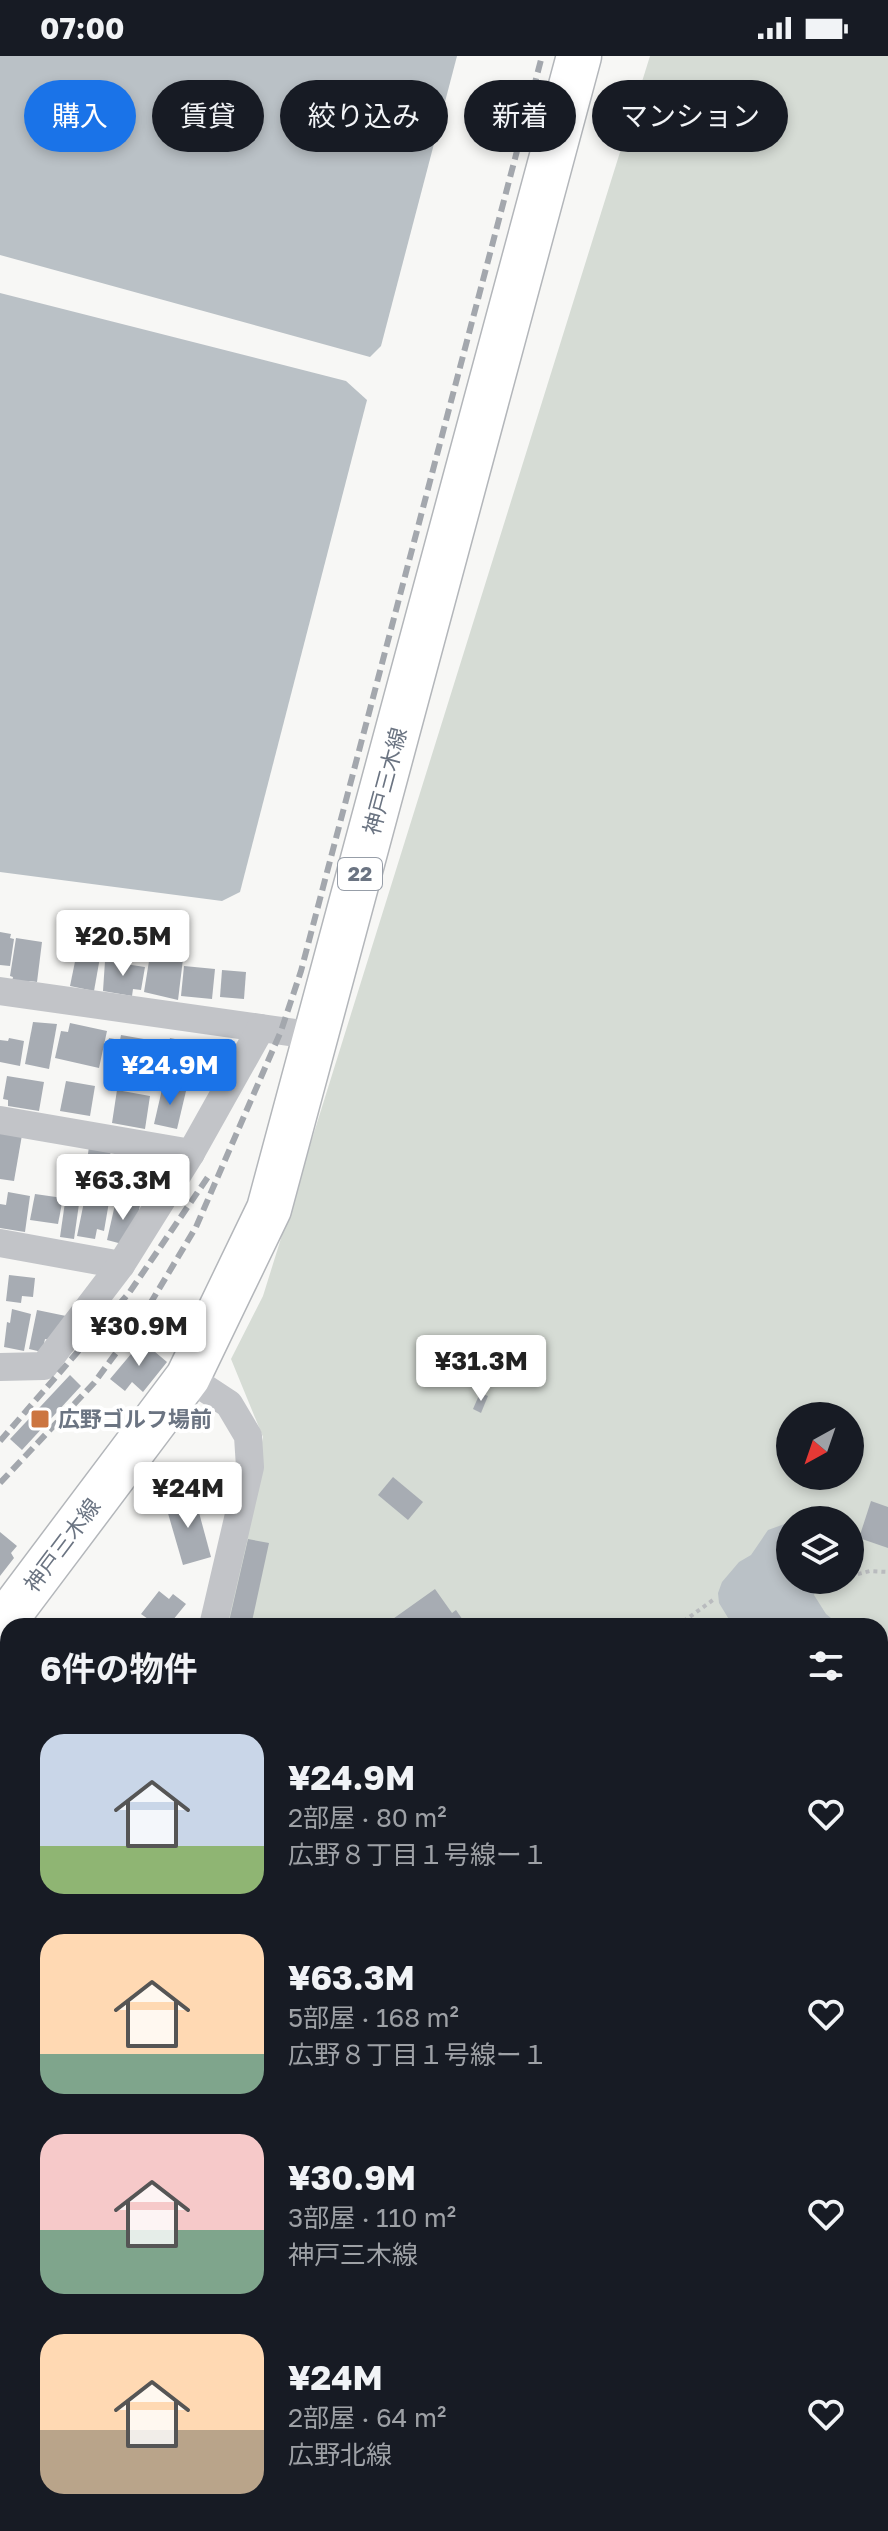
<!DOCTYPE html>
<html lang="ja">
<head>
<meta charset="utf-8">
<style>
  :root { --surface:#171b24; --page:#242831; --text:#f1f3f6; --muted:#9ea1a6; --accent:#1a73e8 }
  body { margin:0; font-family:"Golos Text","Noto Sans JP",sans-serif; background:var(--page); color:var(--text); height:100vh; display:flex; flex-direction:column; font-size:30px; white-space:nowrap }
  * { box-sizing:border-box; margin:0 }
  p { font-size:26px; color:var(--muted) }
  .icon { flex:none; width:44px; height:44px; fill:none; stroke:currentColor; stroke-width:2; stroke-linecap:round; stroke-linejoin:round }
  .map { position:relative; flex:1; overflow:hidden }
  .side { position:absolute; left:0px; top:1562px; width:888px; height:914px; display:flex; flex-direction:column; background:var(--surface); border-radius:24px 24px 0 0; box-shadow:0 4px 12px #0003 }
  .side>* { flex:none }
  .top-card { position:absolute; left:24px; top:24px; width:840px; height:72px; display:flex; gap:16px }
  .needle { width:52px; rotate:220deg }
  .controls { position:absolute; left:776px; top:1346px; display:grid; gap:16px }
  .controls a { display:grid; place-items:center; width:88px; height:88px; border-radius:50%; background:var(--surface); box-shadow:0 4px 12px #0003; font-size:40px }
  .price { position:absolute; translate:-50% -68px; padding:0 18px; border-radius:8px; background:#fff; color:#222; font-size:26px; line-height:52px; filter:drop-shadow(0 2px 4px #0008) }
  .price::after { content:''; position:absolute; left:50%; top:48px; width:24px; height:18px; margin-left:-12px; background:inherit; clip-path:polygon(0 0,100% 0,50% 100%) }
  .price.current { background:var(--accent); color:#fff }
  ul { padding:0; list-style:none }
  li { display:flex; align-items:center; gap:24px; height:200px; padding:0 40px }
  li span { display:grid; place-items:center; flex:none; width:224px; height:160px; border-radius:24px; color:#555 }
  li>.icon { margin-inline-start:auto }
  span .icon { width:96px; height:96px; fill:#fffc; stroke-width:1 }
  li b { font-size:34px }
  h2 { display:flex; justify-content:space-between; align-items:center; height:96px; padding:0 40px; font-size:34px }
  .chip { padding:0 28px; border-radius:36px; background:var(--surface); box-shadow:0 4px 12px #0003; font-size:28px; line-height:72px }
  .chip.current { background:var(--accent); color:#fff }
  .status { display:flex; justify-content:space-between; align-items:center; height:56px; padding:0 40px; background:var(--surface); direction:ltr }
  .status svg { height:22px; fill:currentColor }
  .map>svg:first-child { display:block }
  .green { fill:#d6dcd5; fill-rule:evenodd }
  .water { fill:#bac1c6 }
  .building { fill:#a7acb3 }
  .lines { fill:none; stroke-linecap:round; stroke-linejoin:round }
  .primary-casing { stroke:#b3b6ba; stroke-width:47 }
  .path { stroke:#b9bbbe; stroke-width:4; stroke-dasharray:4 4; stroke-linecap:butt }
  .street { stroke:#c2c4c8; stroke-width:28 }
  .primary { stroke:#fff; stroke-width:44 }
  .rail { stroke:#a3a7ad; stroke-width:6; stroke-dasharray:12 6; stroke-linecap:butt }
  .poi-dot { fill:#cc7540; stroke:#fff; stroke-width:3 }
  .labels { text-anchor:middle; stroke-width:8; stroke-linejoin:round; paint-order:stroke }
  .shield { fill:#fff; stroke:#979ea8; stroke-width:2 }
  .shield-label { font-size:20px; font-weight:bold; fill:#6b7482 }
  .street-label { font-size:22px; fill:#6b7482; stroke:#fff }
  .poi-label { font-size:22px; font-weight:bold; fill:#6b7482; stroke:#fff; text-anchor:start }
</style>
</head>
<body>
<div class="status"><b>07:00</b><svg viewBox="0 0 49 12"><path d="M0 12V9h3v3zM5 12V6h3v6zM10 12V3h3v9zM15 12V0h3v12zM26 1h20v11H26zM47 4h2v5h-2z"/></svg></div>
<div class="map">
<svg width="888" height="2475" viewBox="0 0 888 2475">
  <rect width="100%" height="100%" fill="#f7f7f5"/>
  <path class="green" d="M650,0H888V2475H690L685,2468H880V1570H225L263,1381L231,1303L263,1240ZM790,1360H850V1420H790ZM790,1464H850V1524H790Z"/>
  <g class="water">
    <path d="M0,0H457L381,290L370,301L0,199Z"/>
    <path d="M0,237L346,325L367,344L240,836L222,845L0,816Z"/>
    <path d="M790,1466V1524H819L814,1539L826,1558L841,1570H733L719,1547L718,1537L722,1526L739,1506L751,1499L768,1474Z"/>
  </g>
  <g class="building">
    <path d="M0,876L11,878L10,882L14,883L10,910L0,909Z"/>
    <path d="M16,882L42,886L37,926L29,925L28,928L12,926L13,921L10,920Z"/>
    <path d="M79,886L102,890L94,935L70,930Z"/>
    <path d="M150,899L183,903L178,944L144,936Z"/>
    <path d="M105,905L145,911L141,934L133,933L132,940L103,935Z"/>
    <path d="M184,910L215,913L212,943L181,940Z"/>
    <path d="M222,914L246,916L244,943L220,941Z"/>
    <path d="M33,966L57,968L49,1013L25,1008Z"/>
    <path d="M70,967L107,975L99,1012L55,1002L61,975L68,976Z"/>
    <path d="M121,979L161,986V990H164L159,1021L104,1012L109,982L120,984Z"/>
    <path d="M9,982L24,985L20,1010L0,1006V984L8,985Z"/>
    <path d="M170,982L205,989L198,1021L204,1022L203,1030L162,1022Z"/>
    <path d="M7,1020L44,1026L39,1055L8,1050V1044L3,1043Z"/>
    <path d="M66,1025L95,1030L90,1060L60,1055Z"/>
    <path d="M163,1029L186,1035L177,1073L154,1068Z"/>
    <path d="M117,1034L150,1040L145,1073L112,1067Z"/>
    <path d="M0,1075L22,1079L14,1125L0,1123Z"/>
    <path d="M89,1090L111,1093L107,1126L85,1123Z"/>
    <path d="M123,1097L165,1104L161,1132L118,1125Z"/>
    <path d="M8,1136L30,1140L25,1176L0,1172V1148L6,1149Z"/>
    <path d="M35,1138L63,1142L58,1168L30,1164Z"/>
    <path d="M85,1141L109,1146L104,1175L97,1173L95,1183L77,1180Z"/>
    <path d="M116,1144L140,1149L136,1168L126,1189L107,1184Z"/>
    <path d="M65,1146L79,1148L74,1183L60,1181Z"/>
    <path d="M9,1219L35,1222L33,1241L22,1240L21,1247L6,1245Z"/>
    <path d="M12,1253L31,1258L24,1295L4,1291L7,1266L10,1267Z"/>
    <path d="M37,1254L66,1260L55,1285L45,1283L42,1296L29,1293Z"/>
    <path d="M142,1285L167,1306L143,1336L132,1326L125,1335L110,1323Z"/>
    <path d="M70,1319L81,1330L22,1394L10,1383Z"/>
    <path d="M480,1337L488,1340L481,1357L473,1353Z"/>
    <path d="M393,1421L423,1446L408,1464L378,1439Z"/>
    <path d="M194,1438L211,1501L183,1509L165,1447Z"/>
    <path d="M871,1445L888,1451V1492L859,1482Z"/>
    <path d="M0,1476L17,1490L11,1497L14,1502L0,1520Z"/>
    <path d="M248,1483L269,1487L251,1570H228Z"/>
    <path d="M435,1533L452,1557L456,1554L467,1570H383Z"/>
    <path d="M159,1535L169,1543L173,1538L186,1548L168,1570H158L141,1558Z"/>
    <path d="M8,1879V1926L6,1927L0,1881Z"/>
    <path d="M8,2098V2240L0,2243V2099Z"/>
    <path d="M8,2250V2314L0,2317V2253Z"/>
    <path d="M8,2327V2435H7L0,2412V2330Z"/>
    <path d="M219,2468H258V2469L236,2475H221Z"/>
  </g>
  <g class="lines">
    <g class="primary-casing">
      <path id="primary" d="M0,1571L188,1321L269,1153L579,0"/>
    </g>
    <g class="path">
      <path d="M850,1520L870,1515L888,1516"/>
      <path d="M831,1525L834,1524"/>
      <path d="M677,1570L713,1544"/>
    </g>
    <g class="street">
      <path d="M0,935L261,972"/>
      <path d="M0,1064L191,1097"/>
      <path d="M0,1187L121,1209"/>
      <path d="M0,1311L44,1310L121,1209L191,1097L261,972L316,980"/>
      <path d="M188,1321L229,1348L248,1380L250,1411L213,1570"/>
      <path d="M639,2468L641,2475"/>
      <path d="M182,2475V2468"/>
    </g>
    <use href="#primary" class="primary"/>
    <g class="rail">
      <path d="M0,1385L129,1237L210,1118"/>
      <path d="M0,1427L94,1327L141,1263L196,1171L281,975L301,915L542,0"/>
    </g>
  </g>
  <rect class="poi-dot" x="30" y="1353" width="20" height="20" rx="4"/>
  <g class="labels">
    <rect class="shield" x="338" y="802" width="44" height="32" rx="6"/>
    <g class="shield-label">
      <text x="360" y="825">22</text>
    </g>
    <g class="street-label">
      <text transform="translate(385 725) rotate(-75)" y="8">神戸三木線</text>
      <text transform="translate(62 1489) rotate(-53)" y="8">神戸三木線</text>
    </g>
    <g class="poi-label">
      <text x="58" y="1371">広野ゴルフ場前</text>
    </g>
  </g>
</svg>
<div class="controls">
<a><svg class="needle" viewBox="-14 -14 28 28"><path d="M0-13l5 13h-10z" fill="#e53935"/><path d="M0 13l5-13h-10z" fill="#9ea1a6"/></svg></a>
<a><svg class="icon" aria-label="layers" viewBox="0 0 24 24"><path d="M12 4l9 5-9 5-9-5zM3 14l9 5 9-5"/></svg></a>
</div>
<b class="price" style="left:123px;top:922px">¥20.5M</b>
<b class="price current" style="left:170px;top:1051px">¥24.9M</b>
<b class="price" style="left:123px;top:1166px">¥63.3M</b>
<b class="price" style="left:139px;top:1312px">¥30.9M</b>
<b class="price" style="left:481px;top:1347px">¥31.3M</b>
<b class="price" style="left:188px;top:1474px">¥24M</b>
<div class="top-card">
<a class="chip current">購入</a>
<a class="chip">賃貸</a>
<a class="chip">絞り込み</a>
<a class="chip">新着</a>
<a class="chip">マンション</a>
</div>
<section class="side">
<h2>6件の物件<svg class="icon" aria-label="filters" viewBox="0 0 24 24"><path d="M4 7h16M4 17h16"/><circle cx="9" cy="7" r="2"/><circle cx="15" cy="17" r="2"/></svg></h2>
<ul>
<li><span style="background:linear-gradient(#c9d6e8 70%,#8fb573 0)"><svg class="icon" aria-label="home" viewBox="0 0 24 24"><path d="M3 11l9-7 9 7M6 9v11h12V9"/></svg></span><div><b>¥24.9M</b><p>2部屋 · 80 m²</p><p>広野８丁目１号線ー１</p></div><svg class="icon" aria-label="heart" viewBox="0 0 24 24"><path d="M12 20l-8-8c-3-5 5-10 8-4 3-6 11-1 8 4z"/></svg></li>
<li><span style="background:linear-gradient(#ffd9b3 75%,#7fa58c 0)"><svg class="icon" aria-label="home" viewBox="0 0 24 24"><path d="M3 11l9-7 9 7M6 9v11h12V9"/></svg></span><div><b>¥63.3M</b><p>5部屋 · 168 m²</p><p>広野８丁目１号線ー１</p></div><svg class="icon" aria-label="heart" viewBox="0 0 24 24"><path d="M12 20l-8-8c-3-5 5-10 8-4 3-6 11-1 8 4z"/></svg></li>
<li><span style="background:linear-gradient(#f6c9c9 60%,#7fa58c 0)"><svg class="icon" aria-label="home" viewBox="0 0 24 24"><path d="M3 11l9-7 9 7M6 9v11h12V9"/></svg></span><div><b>¥30.9M</b><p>3部屋 · 110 m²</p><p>神戸三木線</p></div><svg class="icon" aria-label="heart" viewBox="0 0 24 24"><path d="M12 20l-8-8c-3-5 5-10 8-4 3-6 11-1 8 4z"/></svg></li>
<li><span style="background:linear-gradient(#ffd9b3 60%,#b9a48a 0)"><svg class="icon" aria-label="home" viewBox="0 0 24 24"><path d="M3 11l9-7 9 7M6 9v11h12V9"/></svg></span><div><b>¥24M</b><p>2部屋 · 64 m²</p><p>広野北線</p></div><svg class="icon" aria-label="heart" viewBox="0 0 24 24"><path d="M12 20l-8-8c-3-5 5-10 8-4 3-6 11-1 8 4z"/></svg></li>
</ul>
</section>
</div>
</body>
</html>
